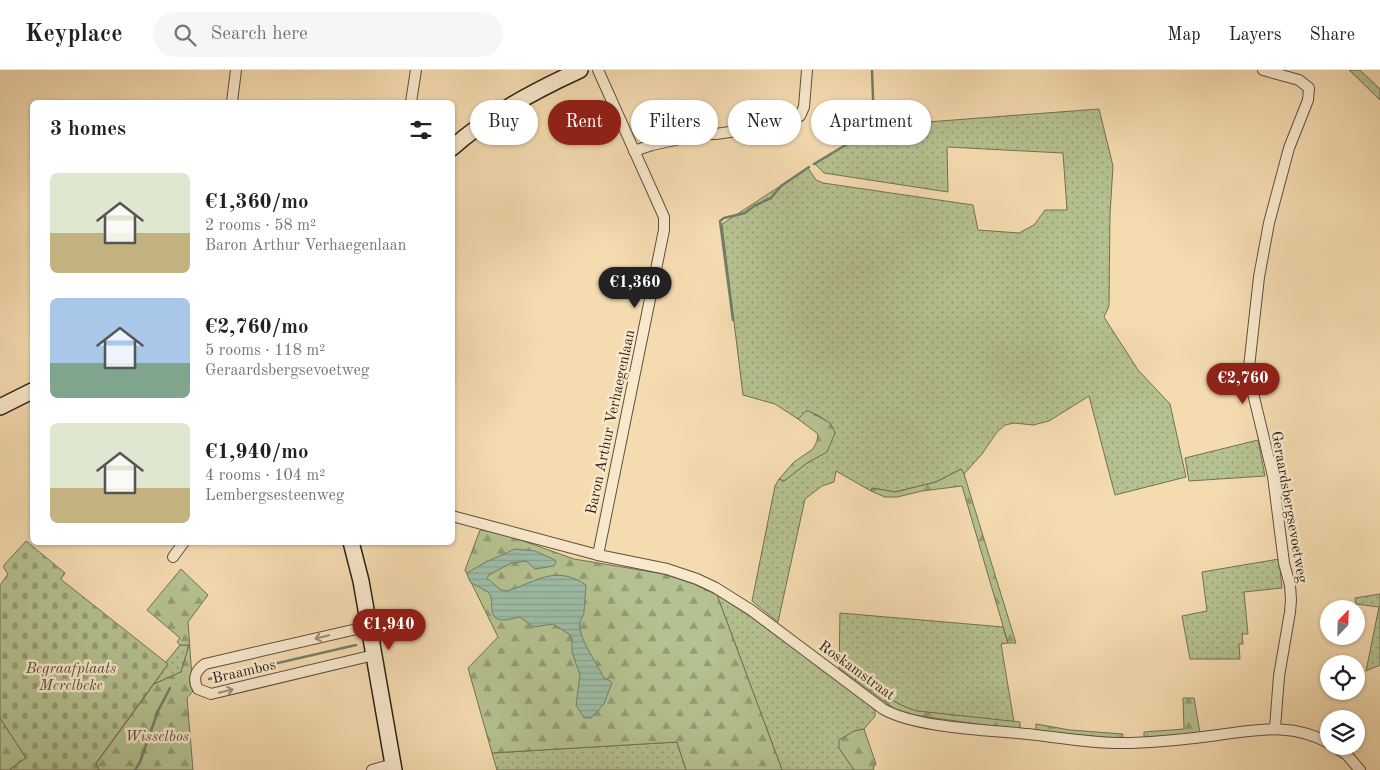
<!DOCTYPE html>
<html lang="en">
<head>
<meta charset="utf-8">
<style>
  :root { --surface:#fff; --page:#f6f6f6; --text:#202124; --muted:#757577; --line:#e0e0e0; --accent:#8f2418 }
  body { margin:0; font-family:"Old Standard TT",serif; background:var(--page); color:var(--text); height:100vh; display:flex; flex-direction:column; font-size:19px; white-space:nowrap }
  * { box-sizing:border-box; margin:0 }
  p { font-size:16px; color:var(--muted) }
  .icon { flex:none; width:28px; height:28px; fill:none; stroke:currentColor; stroke-width:2; stroke-linecap:round; stroke-linejoin:round }
  .map { position:relative; flex:1; overflow:hidden }
  .sheet { position:absolute; left:30px; top:30px; width:425px; height:445px; display:flex; flex-direction:column; background:var(--surface); border-radius:8px; box-shadow:0 1px 4px #0004 }
  .sheet>* { flex:none }
  .hud { position:absolute; left:470px; top:30px; width:475px; height:45px; display:flex; gap:10px }
  .needle { width:32px; rotate:23deg }
  .tools { position:absolute; left:1320px; top:530px; display:grid; gap:10px }
  .tools a { display:grid; place-items:center; width:45px; height:45px; border-radius:50%; background:var(--surface); box-shadow:0 1px 4px #0004; font-size:25px }
  .price { position:absolute; translate:-50% -42px; padding:0 11px; border-radius:18px; background:var(--accent); color:#fff; font-size:16px; line-height:32px; filter:drop-shadow(0 1px 2px #0008) }
  .price::after { content:''; position:absolute; left:50%; top:30px; width:15px; height:11px; margin-left:-8px; background:inherit; clip-path:polygon(0 0,100% 0,50% 100%) }
  .price.selected { background:#222; color:#fff }
  ul { padding:0; list-style:none }
  li { display:flex; align-items:center; gap:15px; height:125px; padding:0 20px }
  li span { display:grid; place-items:center; flex:none; width:140px; height:100px; border-radius:8px; color:#555 }
  li>.icon { margin-inline-start:auto }
  span .icon { width:60px; height:60px; fill:#fffc; stroke-width:1 }
  li b { font-size:21px }
  h2 { display:flex; justify-content:space-between; align-items:center; height:60px; padding:0 20px; font-size:21px }
  .chip { padding:0 18px; border-radius:22px; background:var(--surface); box-shadow:0 1px 4px #0004; font-size:18px; line-height:45px }
  .chip.selected { background:var(--accent); color:#fff }
  header { display:flex; align-items:center; gap:30px; box-sizing:border-box; height:70px; padding:0 25px; background:var(--surface); border-bottom:1px solid var(--line) }
  header strong { font-size:24px }
  nav { display:flex; gap:28px; margin-inline-start:auto; font-size:18px }
  .search { width:350px; height:45px; background:var(--page); display:flex; align-items:center; gap:12px; box-sizing:border-box; padding:0 18px; border-radius:28px; color:var(--muted); font-size:19px }
  .map>svg:first-child { display:block }
  .grass { fill:url(#grass-dots); stroke:#727152 }
  .forest { fill:url(#forest-firs); stroke:#727152 }
  .cemetery { fill:url(#cemetery-stones); stroke:#727152 }
  .water { fill:url(#water-rules); stroke:#717e6b }
  .lines { fill:none; stroke-linecap:round; stroke-linejoin:round }
  .stream { stroke:#717e6b; stroke-width:2.5 }
  .street-casing { stroke:#60503c; stroke-width:12 }
  .secondary-casing { stroke:#2e2115; stroke-width:18 }
  .street { stroke:#f8e8cc; stroke-width:10 }
  .secondary { stroke:#f8e8cc; stroke-width:15 }
  .oneway { stroke:#9d8e7a }
  .labels { text-anchor:middle; stroke-width:5; stroke-linejoin:round; paint-order:stroke }
  .street-label { font-size:15px; fill:#2e2115; stroke:#f8e8cc }
  .park-label { font-size:15px; font-style:italic; fill:#56513a; stroke:#f8e8cc }
</style>
</head>
<body>
<header>
<strong>Keyplace</strong>
<div class="search"><svg class="icon" aria-label="search" viewBox="0 0 24 24"><circle cx="10" cy="10" r="6"/><path d="M15 15l6 6"/></svg>Search here</div>
<nav><a>Map</a><a>Layers</a><a>Share</a></nav>
</header>
<div class="map">
<svg width="1380" height="700" viewBox="0 0 1380 700">
  <defs>
    <pattern id="grass-dots" width="8" height="8" patternUnits="userSpaceOnUse" patternTransform="scale(1.25)"><rect width="8" height="8" fill="#b5c190"/><path d="M2 2h.1M6 6h.1" fill="none" stroke="#949c74" stroke-width="1.8" stroke-linecap="round"/></pattern>
    <pattern id="forest-firs" width="22" height="20" patternUnits="userSpaceOnUse" patternTransform="scale(1.25)"><rect width="22" height="20" fill="#b5c190"/><path d="M5 1l3.5 6h-7zM16 11l3.5 6h-7z" fill="#949c74"/></pattern>
    <pattern id="cemetery-stones" width="16" height="16" patternUnits="userSpaceOnUse" patternTransform="scale(1.25)"><rect width="16" height="16" fill="#b5c190"/><path d="M2 7V4a2 2 0 0 1 4 0v3zM10 15v-3a2 2 0 0 1 4 0v3z" fill="#949c74"/></pattern>
    <pattern id="water-rules" width="6" height="5" patternUnits="userSpaceOnUse" patternTransform="scale(1.25)"><rect width="6" height="5" fill="#9dbca5"/><path d="M0 2.5h6" fill="none" stroke="#88a18d"/></pattern>
  </defs>
  <rect width="100%" height="100%" fill="#f5dbb0"/>
  <filter id="stains"><feTurbulence type="fractalNoise" baseFrequency=".004" numOctaves="4"/><feColorMatrix values="0 0 0 0 .2 0 0 0 0 .09 0 0 0 0 .02 0 0 0 .5 -.17"/></filter>
  <radialGradient id="worn" r=".72"><stop offset=".6" stop-color="#630" stop-opacity="0"/><stop offset="1" stop-color="#630" stop-opacity=".3"/></radialGradient>
  <g class="grass">
    <path d="M1349,0H1360L1380,19V30Z"/>
    <path d="M1099,39L1113,96L1110,144L1109,236L1104,247L1138,300L1170,334L1186,407L1115,425L1089,326L1049,351L1033,355L1014,353L1005,355L997,362L982,384L964,404L961,399L936,412L895,422L873,418L871,421L836,401L834,412L822,416L805,429L778,552L752,531L775,416L779,409L784,411L807,393L826,382L835,363C828,351 820,344 806,341L798,349L775,334L743,325L722,154L808,98L816,110L823,113L973,135L978,160L1019,163L1034,155L1045,140H1067L1063,83L947,77L948,122L824,103L815,94L874,56Z"/>
    <path d="M1258,370L1265,406L1189,411L1185,388Z"/>
    <path d="M1279,489L1282,518L1244,522L1248,564H1242L1243,574H1239L1240,589H1190L1182,546L1207,541L1202,502Z"/>
    <path d="M1380,524V595L1366,601L1379,537L1356,534L1355,528Z"/>
    <path d="M717,525L751,547L868,633L875,641V646L864,659L854,661L839,678L854,700H782Z"/>
    <path d="M840,543L1003,557L1008,573L1001,574L1014,652L917,641C895,635 877,620 858,606L855,610L839,598Z"/>
    <path d="M180,575H189L181,602L154,614L168,594L166,592Z"/>
    <path d="M677,672L686,700H497L492,683Z"/>
  </g>
  <g class="forest">
    <path d="M806,341H809L830,353L833,358L835,363L827,382L807,393L784,411L779,409L794,392L813,379L817,371L818,364L798,349Z"/>
    <path d="M961,399L964,404L1016,573H1008L962,416L922,421L897,427H885L871,421L872,418L895,422L936,412Z"/>
    <path d="M480,460L501,463L574,489L664,504L694,514L717,525L782,700H686L677,672L492,683L468,598L498,567L465,500Z"/>
    <path d="M181,499L208,525L188,552L193,621L187,628L193,700H99L96,694L154,614L181,602L189,575H180L177,572L180,568L147,540Z"/>
    <path d="M858,606C877,620 895,635 917,641L1020,652V660L906,644L896,640L855,610Z"/>
    <path d="M1183,628H1194L1200,663L1144,668V662L1184,659Z"/>
    <path d="M0,648L26,688L9,700H0Z"/>
    <path d="M1036,654L1070,660L1123,664L1122,670L1036,661Z"/>
    <path d="M864,659L876,694L873,698L874,700H854L839,678V670L854,661Z"/>
  </g>
  <path class="cemetery" d="M26,471L65,503L61,509L63,511L168,594L96,693L99,700H9L26,688L0,648V515L8,504L4,498V495Z"/>
  <path class="water" d="M515,479L535,481L555,490L556,493L554,496L535,499L526,491L511,493L489,505L487,508L501,520L507,521C537,512 555,494 586,515C586,517 584,539 584,543C583,547 580,550 580,554C578,568 598,595 604,608L609,610L612,613L604,634L591,648H584L576,635L580,605L572,582V569L569,564L553,554L533,557L520,547C514,548 509,550 504,550C485,551 496,528 488,522C484,519 474,515 470,512L467,503L484,493Z"/>
  <g class="lines">
    <g class="stream">
      <path d="M814,94L869,61L874,55L872,0"/>
      <path d="M733,250L720,151L724,148L745,143L754,136L771,128L781,116L809,97"/>
      <path d="M209,609L356,575"/>
      <path d="M135,700L140,692L158,641L170,618"/>
    </g>
    <g class="street-casing">
      <g id="street">
        <path d="M598,0L664,147V160L598,485"/>
        <path d="M1263,0L1299,10L1309,18L1308,30L1289,78L1269,153L1259,207L1249,297L1251,315L1273,406L1284,493L1290,515L1291,530L1290,542L1279,606L1275,658"/>
        <path d="M232,32L236,0"/>
        <path d="M411,32L416,0"/>
        <path d="M634,81L652,75L703,64H716L750,59L800,46L804,37L807,0"/>
        <path d="M452,446L598,485L667,499L697,509L716,518L751,540L883,639C916,658 989,660 1028,664C1062,668 1097,674 1131,673C1159,672 1189,669 1218,665C1258,660 1291,652 1329,673"/>
        <path d="M173,487L184,472"/>
        <path d="M370,556L205,594C196,600 192,609 198,619L211,624L374,585"/>
        <path d="M1334,676L1347,685L1360,700"/>
        <path d="M372,700L393,694"/>
      </g>
    </g>
    <g class="secondary-casing">
      <g id="secondary">
        <path d="M452,78C489,45 534,21 580,0"/>
        <path d="M0,337L32,321"/>
        <path d="M351,472L361,511L394,700"/>
      </g>
    </g>
    <use href="#street" class="street"/>
    <use href="#secondary" class="secondary"/>
  </g>
  <defs><path id="oneway-shaft" d="M-6 0H5M1.5-3L5.5 0L1.5 3" fill="none" stroke-width="1.6" stroke-linecap="round" stroke-linejoin="round" transform="scale(1.25)"/></defs>
  <g class="oneway">
    <use href="#oneway-shaft" transform="translate(322 567) rotate(167)"/>
    <use href="#oneway-shaft" transform="translate(226 621) rotate(-13)"/>
  </g>
  <g class="labels">
    <g class="street-label">
      <text transform="translate(610 352) rotate(-78)" y="5">Baron Arthur Verhaegenlaan</text>
      <text transform="translate(1290 437) rotate(80)" y="5">Geraardsbergsevoetweg</text>
      <text transform="translate(857 600) rotate(36)" y="5">Roskamstraat</text>
      <text transform="translate(244 601) rotate(-13)" y="5">Braambos</text>
    </g>
    <g class="park-label">
      <text x="71" y="603">Begraafplaats<tspan x="71" dy="17">Merelbeke</tspan></text>
      <text x="157" y="671">Wisselbos</text>
    </g>
  </g>
  <rect width="100%" height="100%" filter="url(#stains)"/>
  <rect width="100%" height="100%" fill="url(#worn)"/>
</svg>
<div class="tools">
<a><svg class="needle" viewBox="-14 -14 28 28"><path d="M0-13l5 13h-10z" fill="#e53935"/><path d="M0 13l5-13h-10z" fill="#757577"/></svg></a>
<a><svg class="icon" aria-label="locate" viewBox="0 0 24 24"><circle cx="12" cy="12" r="6"/><path d="M12 2v4M12 18v4M2 12h4M18 12h4"/></svg></a>
<a><svg class="icon" aria-label="layers" viewBox="0 0 24 24"><path d="M12 4l9 5-9 5-9-5zM3 14l9 5 9-5"/></svg></a>
</div>
<b class="price selected" style="left:635px;top:239px">€1,360</b>
<b class="price" style="left:1243px;top:335px">€2,760</b>
<b class="price" style="left:389px;top:581px">€1,940</b>
<div class="hud">
<a class="chip">Buy</a>
<a class="chip selected">Rent</a>
<a class="chip">Filters</a>
<a class="chip">New</a>
<a class="chip">Apartment</a>
</div>
<section class="sheet">
<h2>3 homes<svg class="icon" aria-label="filters" viewBox="0 0 24 24"><path d="M4 7h16M4 17h16"/><circle cx="9" cy="7" r="2"/><circle cx="15" cy="17" r="2"/></svg></h2>
<ul>
<li><span style="background:linear-gradient(#dfe7d0 60%,#c2b280 0)"><svg class="icon" aria-label="home" viewBox="0 0 24 24"><path d="M3 11l9-7 9 7M6 9v11h12V9"/></svg></span><div><b>€1,360/mo</b><p>2 rooms · 58 m²</p><p>Baron Arthur Verhaegenlaan</p></div></li>
<li><span style="background:linear-gradient(#a9c7e8 65%,#7fa58c 0)"><svg class="icon" aria-label="home" viewBox="0 0 24 24"><path d="M3 11l9-7 9 7M6 9v11h12V9"/></svg></span><div><b>€2,760/mo</b><p>5 rooms · 118 m²</p><p>Geraardsbergsevoetweg</p></div></li>
<li><span style="background:linear-gradient(#dfe7d0 65%,#c2b280 0)"><svg class="icon" aria-label="home" viewBox="0 0 24 24"><path d="M3 11l9-7 9 7M6 9v11h12V9"/></svg></span><div><b>€1,940/mo</b><p>4 rooms · 104 m²</p><p>Lembergsesteenweg</p></div></li>
</ul>
</section>
</div>
</body>
</html>
